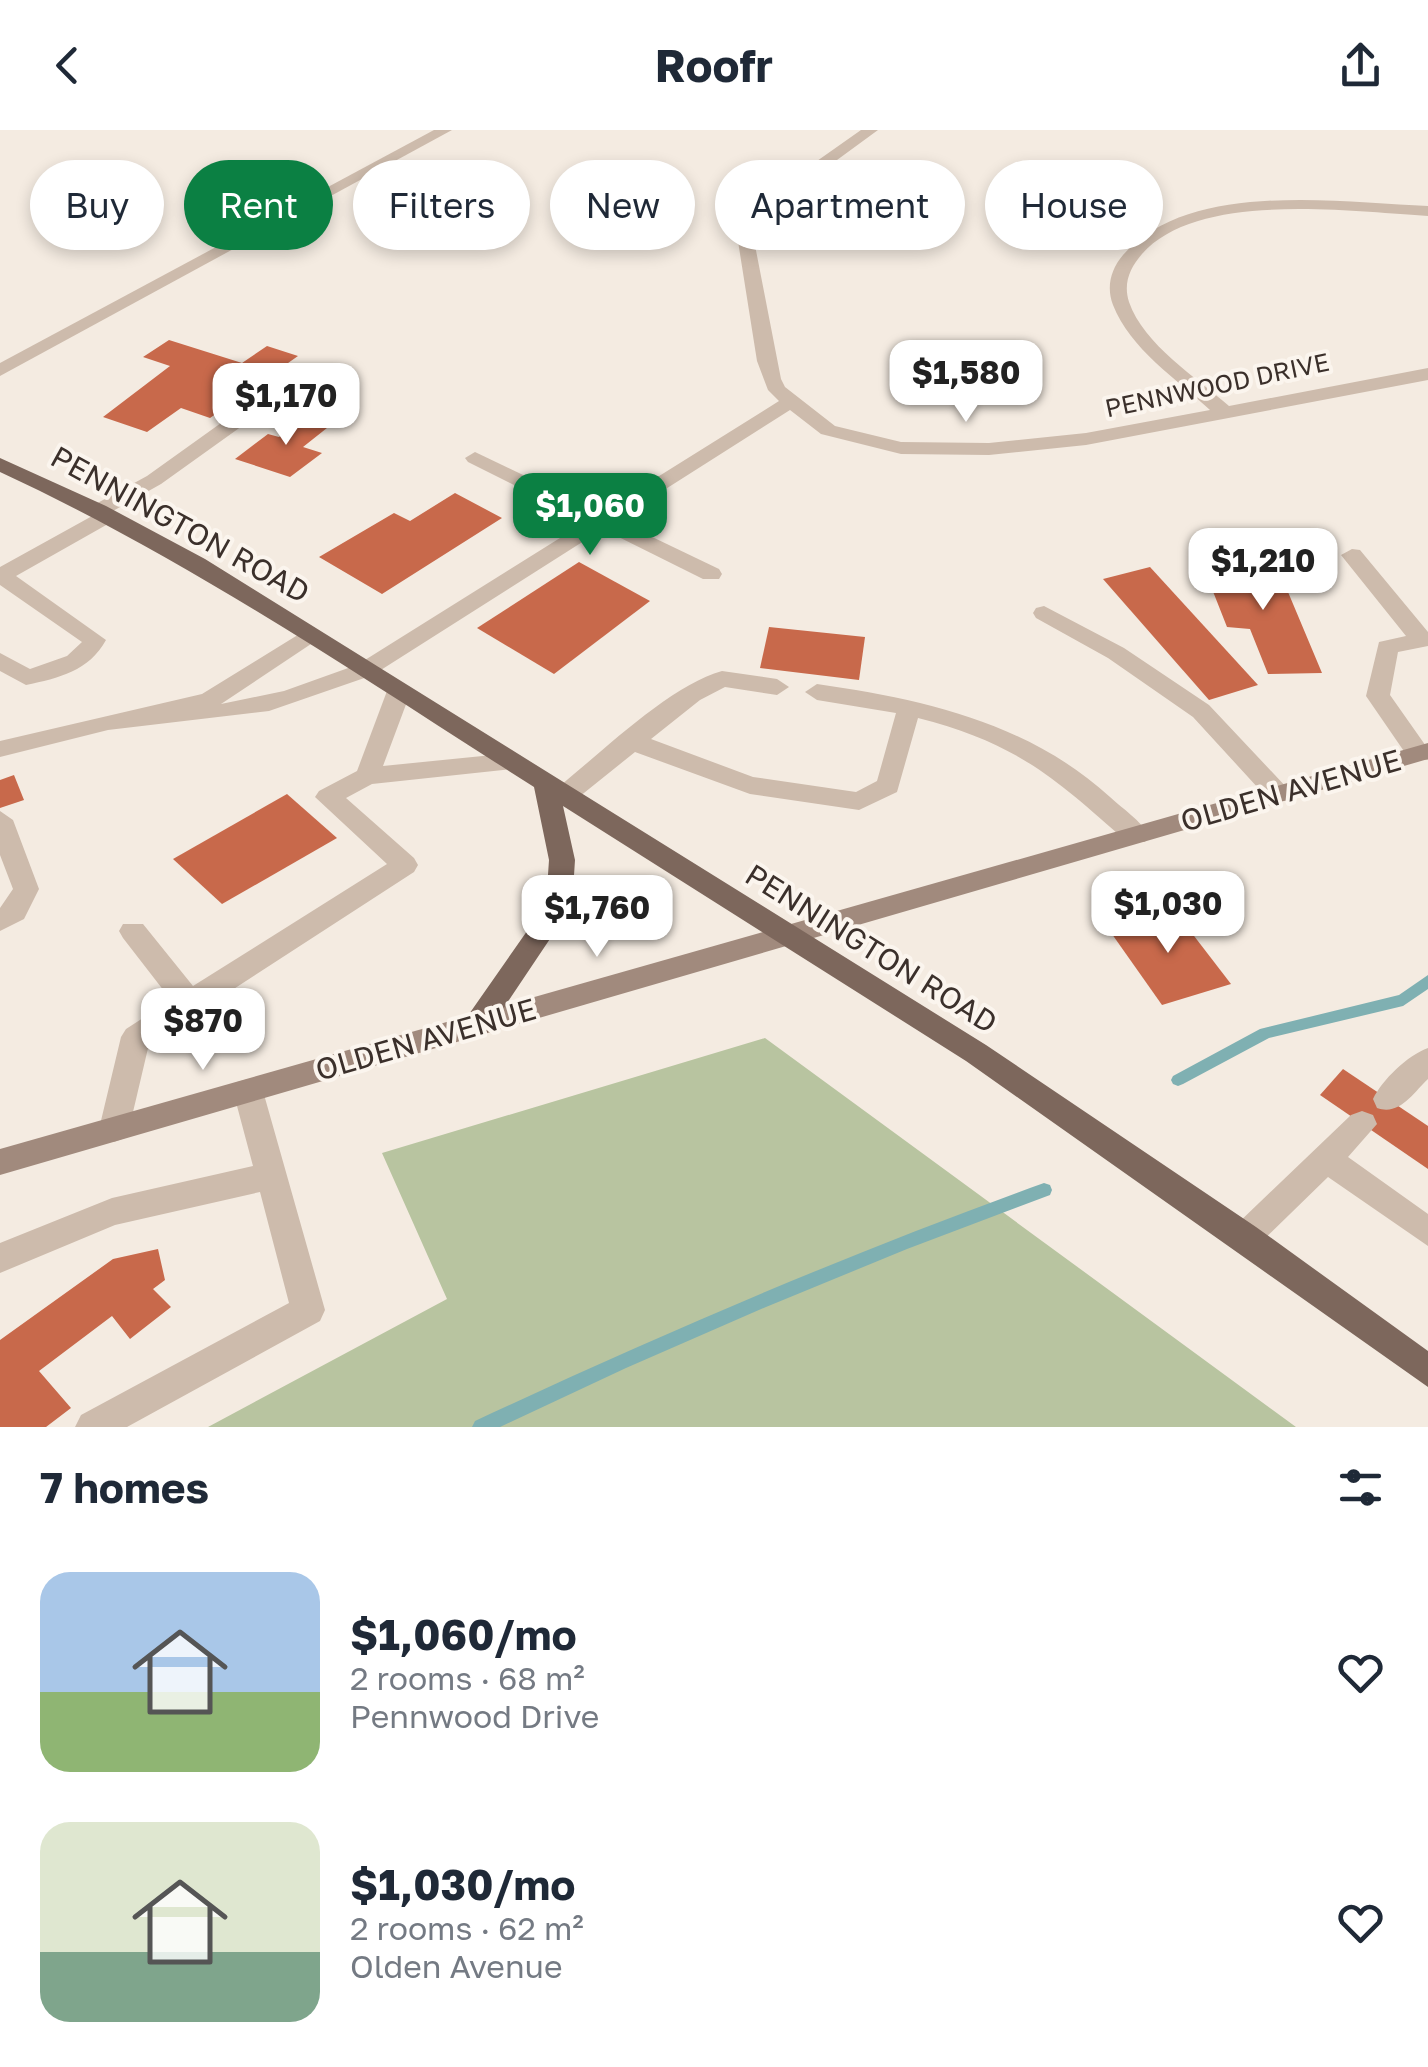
<!DOCTYPE html>
<html lang="en">
<head>
<meta charset="utf-8">
<style>
  :root { --surface:#fff; --page:#f6f6f7; --text:#1f2937; --muted:#747a83; --accent:#0b8043 }
  body { margin:0; font-family:"Golos Text",sans-serif; background:var(--page); color:var(--text); height:100vh; display:flex; flex-direction:column; font-size:38px; white-space:nowrap }
  * { box-sizing:border-box; margin:0 }
  p { font-size:32px; color:var(--muted) }
  .icon { flex:none; width:55px; height:55px; fill:none; stroke:currentColor; stroke-width:2; stroke-linecap:round; stroke-linejoin:round }
  .map { position:relative; height:1297px; overflow:hidden }
  .drawer { display:flex; flex-direction:column; background:var(--surface); flex:1 }
  .drawer>* { flex:none }
  .hud { position:absolute; left:30px; top:30px; width:1370px; height:90px; display:flex; gap:20px }
  .price { position:absolute; translate:-50% -85px; padding:0 22px; border-radius:20px; background:#fff; color:#222; font-size:32px; line-height:65px; filter:drop-shadow(0 2px 5px #0008) }
  .price::after { content:''; position:absolute; left:50%; top:60px; width:30px; height:22px; margin-left:-15px; background:inherit; clip-path:polygon(0 0,100% 0,50% 100%) }
  .price.current { background:var(--accent); color:#fff }
  ul { padding:0; list-style:none }
  li { display:flex; align-items:center; gap:30px; height:250px; padding:0 40px }
  li span { display:grid; place-items:center; flex:none; width:280px; height:200px; border-radius:30px; color:#555 }
  li>.icon { margin-inline-start:auto }
  span .icon { width:120px; height:120px; fill:#fffc; stroke-width:1 }
  li b { font-size:42px }
  h2 { display:flex; justify-content:space-between; align-items:center; height:120px; padding:0 40px; font-size:42px }
  .chip { padding:0 35px; border-radius:45px; background:var(--surface); box-shadow:0 5px 15px #0003; font-size:35px; line-height:90px }
  .chip.current { background:var(--accent); color:#fff }
  header { display:flex; justify-content:space-between; align-items:center; height:130px; padding:0 40px; background:var(--surface); font-size:45px; font-weight:700 }
  .map>svg:first-child { display:block }
  .green { fill:#b8c4a0 }
  .lines { fill:none; stroke-linecap:round; stroke-linejoin:round }
  .stream { fill:#7fb0b2; fill-rule:evenodd }
  .building { fill:#c8694b }
  .service { fill:#cdbbac; fill-rule:evenodd }
  .minor { fill:#cdbbac; fill-rule:evenodd }
  .secondary { fill:#a18a7d; fill-rule:evenodd }
  .primary { fill:#7d675c; fill-rule:evenodd }
  .labels { text-anchor:middle; stroke-width:8; stroke-linejoin:round; paint-order:stroke }
  .far-street-label { font-size:25px; fill:#3b302b; stroke:#fbf5ee }
  .street-label { font-size:30px; fill:#3b302b; stroke:#fbf5ee }
</style>
</head>
<body>
<header><svg class="icon" aria-label="back" viewBox="0 0 24 24"><path d="M15 5l-7 7 7 7"/></svg>Roofr<svg class="icon" aria-label="share" viewBox="0 0 24 24"><path d="M12 15V3M7 8l5-5 5 5M5 13v7h14v-7"/></svg></header>
<div class="map">
<svg width="1428" height="1297" viewBox="0 0 1428 1297">
  <rect width="100%" height="100%" fill="#f4ebe1"/>
  <path class="green" d="M765,908L1296,1297H208L447,1169L382,1023Z"/>
  <g class="lines">
    <g class="stream">
      <path d="M1428,845V859L1403,876L1269,908L1183,954L1178,956L1173,954L1171,950L1173,946L1260,899L1399,865Z"/>
      <path d="M1044,1053L1050,1055L1052,1060L1050,1065L907,1119L766,1177L626,1238L500,1297H472L475,1291C661,1204 850,1123 1044,1053Z"/>
    </g>
  </g>
  <g class="building">
    <path d="M169,210L242,233L267,216L298,226L210,288L181,278L147,302L103,287L170,236L143,227Z"/>
    <path d="M307,286L332,294L303,317L322,323L290,347L235,329L268,304L279,307Z"/>
    <path d="M455,363L502,388L382,464L319,427L394,383L410,391Z"/>
    <path d="M1201,431H1275L1322,543L1268,544L1250,499L1227,497Z"/>
    <path d="M579,432L650,471L554,544L477,498Z"/>
    <path d="M1150,437L1258,555L1209,570L1103,449Z"/>
    <path d="M769,497L865,507L859,550L760,538Z"/>
    <path d="M14,645L24,670L0,678V650Z"/>
    <path d="M287,664L337,708L222,774L173,729Z"/>
    <path d="M1171,776L1231,854L1162,875L1107,797Z"/>
    <path d="M1343,939L1428,996V1039L1320,965Z"/>
    <path d="M158,1119L165,1150L153,1159L171,1177L130,1209L112,1186L39,1241L71,1278L46,1297H0V1210L113,1129Z"/>
  </g>
  <g class="lines">
    <g class="service">
      <path d="M311,256L320,262L318,266L256,286L161,354L113,381L118,386L115,390L16,446L106,510C89,541 59,548 26,555L0,541V523L30,539L67,526L82,512L0,455V437L94,385L89,380L92,376L147,346L242,278Z"/>
      <path d="M475,322L719,439L722,444L719,449H703L468,332L465,328Z"/>
      <path d="M1352,419L1360,420L1428,502V516L1398,522L1390,565L1428,619V630H1410L1366,566L1379,512L1406,506L1341,425Z"/>
      <path d="M1044,476L1124,518L1209,575L1288,659L1292,665L1288,671H1270L1193,587L1108,528L1036,488L1033,483L1036,478Z"/>
      <path d="M309,498L317,500L320,505L317,510L221,574L284,561L365,532L377,540L373,545L269,581L108,600L0,627V611L202,564Z"/>
      <path d="M722,541L777,549L789,557L777,565L725,557L700,570L651,609L753,647L856,662L877,651L896,583L817,570L805,562L817,554C923,569 1029,593 1110,667C1123,679 1140,690 1149,705L1145,712H1127C1054,647 1016,613 918,588L897,662L859,680L750,664L635,622L574,671H556L552,665L556,659C600,624 670,555 722,541Z"/>
      <path d="M399,553L411,561L383,636L512,623L521,626L524,632L521,638L372,654L346,668L414,728L418,735L414,742L149,914L129,999L125,1008L114,1012L103,1008L99,999L121,907L126,899L171,870L123,808L119,801L123,794H143L193,856L387,734L315,667L319,661L357,641L387,561Z"/>
      <path d="M0,681L13,690L39,759L24,789L0,801V778L13,759L0,725Z"/>
      <path d="M1428,918V949C1413,963 1400,986 1377,978L1373,969C1382,950 1408,925 1428,918Z"/>
      <path d="M248,949L259,952L263,961L325,1180L320,1191L127,1297H75L81,1285L289,1173L260,1062L115,1095L0,1143V1113L112,1068L253,1036L233,961L237,952Z"/>
      <path d="M1362,981L1373,985L1377,994L1348,1027L1428,1084V1116L1328,1047L1256,1117L1245,1121L1234,1117L1229,1107L1234,1097L1351,985Z"/>
    </g>
    <g class="minor">
      <path d="M434,0H452L0,246V233Z"/>
      <path d="M861,0H878L766,82L753,105L781,249L785,257L835,296L901,312L989,313L1086,303L1210,280C1177,249 1130,219 1113,175C1106,157 1111,139 1123,125C1189,50 1337,72 1428,76V86C1351,82 1198,60 1142,124C1130,138 1123,153 1129,172C1144,215 1196,247 1229,276L1428,238V250L1086,315L989,325L901,324L821,304L790,280L373,545H357L353,540L357,535L779,271L768,260L757,231L737,105L753,76Z"/>
    </g>
    <path class="secondary" d="M1428,613V629L0,1045V1019Z"/>
    <path class="primary" d="M0,328L106,376L205,429L986,915L1256,1097L1428,1221V1257L966,931L563,676L575,730L572,776L487,903L477,907L467,903L463,895L467,887L546,774L549,730L534,657C359,546 188,429 0,342Z"/>
  </g>
  <g class="labels">
    <g class="far-street-label">
      <text transform="translate(1217 255) rotate(-12)" y="9">PENNWOOD DRIVE</text>
    </g>
    <g class="street-label">
      <text transform="translate(180 395) rotate(29)" y="10">PENNINGTON ROAD</text>
      <text transform="translate(1291 661) rotate(-16)" y="10">OLDEN AVENUE</text>
      <text transform="translate(871 819) rotate(32)" y="10">PENNINGTON ROAD</text>
      <text transform="translate(426 910) rotate(-16)" y="10">OLDEN AVENUE</text>
    </g>
  </g>
</svg>
<b class="price" style="left:966px;top:295px">$1,580</b>
<b class="price" style="left:286px;top:318px">$1,170</b>
<b class="price current" style="left:590px;top:428px">$1,060</b>
<b class="price" style="left:1263px;top:483px">$1,210</b>
<b class="price" style="left:1168px;top:826px">$1,030</b>
<b class="price" style="left:597px;top:830px">$1,760</b>
<b class="price" style="left:203px;top:943px">$870</b>
<div class="hud">
<a class="chip">Buy</a>
<a class="chip current">Rent</a>
<a class="chip">Filters</a>
<a class="chip">New</a>
<a class="chip">Apartment</a>
<a class="chip">House</a>
</div>
</div>
<section class="drawer">
<h2>7 homes<svg class="icon" aria-label="filters" viewBox="0 0 24 24"><path d="M4 7h16M4 17h16"/><circle cx="9" cy="7" r="2"/><circle cx="15" cy="17" r="2"/></svg></h2>
<ul>
<li><span style="background:linear-gradient(#a9c7e8 60%,#8fb573 0)"><svg class="icon" aria-label="home" viewBox="0 0 24 24"><path d="M3 11l9-7 9 7M6 9v11h12V9"/></svg></span><div><b>$1,060/mo</b><p>2 rooms · 68 m²</p><p>Pennwood Drive</p></div><svg class="icon" aria-label="heart" viewBox="0 0 24 24"><path d="M12 20l-8-8c-3-5 5-10 8-4 3-6 11-1 8 4z"/></svg></li>
<li><span style="background:linear-gradient(#dfe7d0 65%,#7fa58c 0)"><svg class="icon" aria-label="home" viewBox="0 0 24 24"><path d="M3 11l9-7 9 7M6 9v11h12V9"/></svg></span><div><b>$1,030/mo</b><p>2 rooms · 62 m²</p><p>Olden Avenue</p></div><svg class="icon" aria-label="heart" viewBox="0 0 24 24"><path d="M12 20l-8-8c-3-5 5-10 8-4 3-6 11-1 8 4z"/></svg></li>
</ul>
</section>
</body>
</html>
